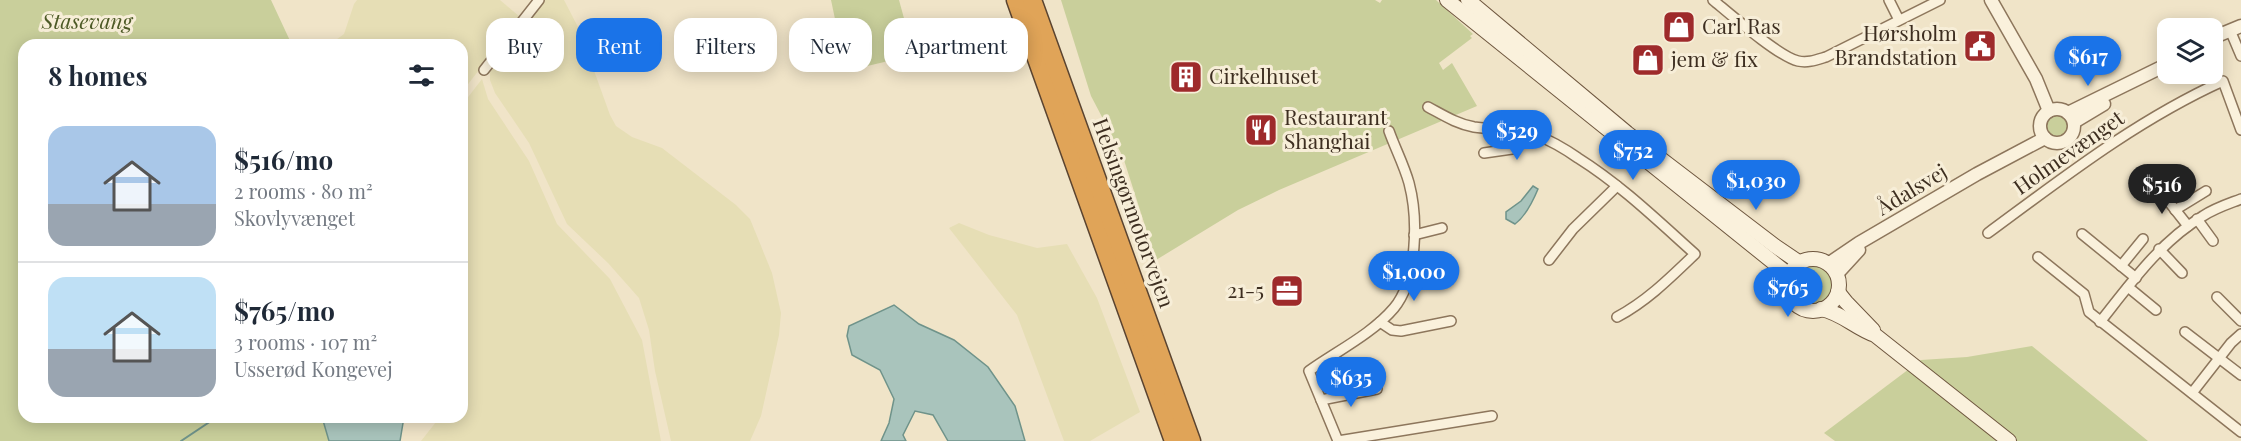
<!DOCTYPE html>
<html lang="en">
<head>
<meta charset="utf-8">
<style>
  :root { --surface:#fff; --page:#f2f2f3; --text:#1f2937; --muted:#747a83; --line:#e0e1e3; --accent:#1a73e8 }
  body { margin:0; font-family:"Playfair Display",serif; background:var(--page); color:var(--text); height:100vh; display:flex; flex-direction:column; font-size:22px; white-space:nowrap }
  * { box-sizing:border-box; margin:0 }
  p { font-size:20px; color:var(--muted) }
  .icon { flex:none; width:33px; height:33px; fill:none; stroke:currentColor; stroke-width:2; stroke-linecap:round; stroke-linejoin:round }
  .map { position:relative; flex:1; overflow:hidden }
  .details { position:absolute; left:18px; top:39px; width:450px; height:384px; display:flex; flex-direction:column; background:var(--surface); border-radius:18px; box-shadow:0 3px 15px #0003 }
  .details>* { flex:none }
  .top-card { position:absolute; left:486px; top:18px; width:570px; height:54px; display:flex; gap:12px }
  .buttons { position:absolute; left:2157px; top:18px; display:grid; gap:12px }
  .buttons a { display:grid; place-items:center; width:66px; height:66px; border-radius:12px; background:var(--surface); box-shadow:0 3px 15px #0003; font-size:30px }
  .price { position:absolute; translate:-50% -51px; padding:0 14px; border-radius:21px; background:var(--accent); color:#fff; font-size:20px; line-height:39px; filter:drop-shadow(0 2px 3px #0008) }
  .price::after { content:''; position:absolute; left:50%; top:36px; width:18px; height:14px; margin-left:-9px; background:inherit; clip-path:polygon(0 0,100% 0,50% 100%) }
  .price.active { background:#222; color:#fff }
  ul { padding:0; list-style:none }
  li { display:flex; align-items:center; gap:18px; height:150px; padding:0 30px }
  li+li { border-top:2px solid var(--line) }
  li span { display:grid; place-items:center; flex:none; width:168px; height:120px; border-radius:18px; color:#555 }
  li>.icon { margin-inline-start:auto }
  span .icon { width:72px; height:72px; fill:#fffc; stroke-width:1 }
  li b { font-size:26px }
  h2 { display:flex; justify-content:space-between; align-items:center; height:72px; padding:0 30px; font-size:26px }
  .pill { padding:0 21px; border-radius:18px; background:var(--surface); box-shadow:0 3px 15px #0003; font-size:21px; line-height:54px }
  .pill.active { background:var(--accent); color:#fff }
  .map>svg:first-child { display:block }
  .farmland { fill:#e6deb5 }
  .green { fill:#c9cf9b }
  .water { fill:#a9c4bc; stroke:#6f938a; stroke-width:1.5 }
  .lines { fill:none; stroke-linecap:round; stroke-linejoin:round }
  .stream { stroke:#6f938a; stroke-width:2 }
  .minor-casing { stroke:#8d765c; stroke-width:12 }
  .tertiary-casing { stroke:#8d765c; stroke-width:15 }
  .secondary-casing { stroke:#6f573f; stroke-width:16 }
  .motorway-casing { stroke:#5b4430; stroke-width:21 }
  .minor { stroke:#faf1dc; stroke-width:9 }
  .tertiary { stroke:#faf1dc; stroke-width:12 }
  .secondary { stroke:#faf1dc; stroke-width:14 }
  .motorway { stroke:#e0a458; stroke-width:18 }
  .labels { text-anchor:middle; stroke-width:6; stroke-linejoin:round; paint-order:stroke }
  .park-label { font-size:21px; font-style:italic; fill:#4d5a26; stroke:#f7eed8 }
  .poi-label { font-size:21px; fill:#3d2e20; stroke:#f7eed8; text-anchor:start }
  .street-label { font-size:21px; fill:#3d2e20; stroke:#f7eed8 }
</style>
</head>
<body>
<div class="map">
<svg width="2241" height="441" viewBox="0 0 2241 441">
  <rect width="100%" height="100%" fill="#f0e4c8"/>
  <g class="farmland">
    <path d="M357,0H500L520,17L462,92V45H329L344,34L354,4Z"/>
    <path d="M544,0H564L579,29L610,115L616,126L632,137L662,148L736,205L750,219L772,273L781,313L779,335L761,416L750,441H671L655,371L649,330L639,298L608,263L567,224L529,143L495,93L490,80V70Z"/>
    <path d="M482,79L488,99L529,161L557,224L610,279L642,340L661,441H421L440,417H462V105Z"/>
    <path d="M959,223L989,235L1037,248L1067,244L1097,298L1140,412L1090,441H1064L1017,315L949,228Z"/>
  </g>
  <g class="green">
    <path d="M0,0H271L292,45H24V417H322L329,441H0Z"/>
    <path d="M831,0H899L914,55L846,71Z"/>
    <path d="M1061,0H1375L1380,3L1382,0H1436L1473,34L1470,36L1472,38L1439,63L1443,70L1452,63L1477,106L1279,190L1238,210L1156,260L1123,157L1091,96Z"/>
    <circle cx="2057" cy="126" r="12"/>
    <circle cx="1813" cy="285" r="20"/>
    <path d="M2032,346L2148,441H1835L1824,433L1921,360L1967,357Z"/>
  </g>
  <g class="water">
    <path d="M1533,186L1538,189C1533,201 1526,216 1515,224L1506,219V212L1521,201Z"/>
    <path d="M894,305L919,324L954,340L988,367L1015,406L1025,441H948L933,415L915,411L903,435L906,441H881L889,423L894,399L880,370L852,355L847,336L849,326Z"/>
    <path d="M322,417H404L400,441H329Z"/>
  </g>
  <g class="lines">
    <path class="stream" d="M181,441L217,417"/>
    <g class="minor-casing">
      <g id="minor">
        <path d="M1713,0C1730,14 1779,57 1798,61C1808,63 1816,60 1826,57L1940,0"/>
        <path d="M1889,0L1899,20"/>
        <path d="M2230,30L2241,56"/>
        <path d="M484,70L539,0"/>
        <path d="M1428,107C1443,115 1457,124 1474,127C1495,130 1517,128 1538,136C1552,141 1565,149 1578,158C1621,185 1657,220 1695,254C1670,278 1647,301 1617,317"/>
        <path d="M1484,153L1512,149L1517,130"/>
        <path d="M2158,188L2188,226"/>
        <path d="M2175,210L2206,191"/>
        <path d="M2197,219L2213,241"/>
        <path d="M1988,233C2064,177 2137,120 2223,81L2241,130"/>
        <path d="M2082,234L2136,278"/>
        <path d="M1414,235L1442,228"/>
        <path d="M2159,249L2182,273"/>
        <path d="M2038,257L2084,294L2089,312L2241,432"/>
        <path d="M1549,260L1573,229L1617,186"/>
        <path d="M2121,266L2143,239"/>
        <path d="M2128,287L2156,310"/>
        <path d="M2217,297L2241,321"/>
        <path d="M1380,322L1392,330L1401,331L1451,321"/>
        <path d="M2100,322C2131,283 2160,242 2203,216C2215,208 2228,204 2241,199"/>
        <path d="M2185,332L2241,375"/>
        <path d="M2192,393L2231,343L2241,334"/>
        <path d="M1321,400L1377,389"/>
        <path d="M1338,441L1309,371C1337,351 1372,334 1394,308C1418,279 1418,217 1409,183C1404,165 1395,148 1389,131"/>
        <path d="M1338,441L1492,416"/>
      </g>
    </g>
    <g class="tertiary-casing">
      <g id="tertiary">
        <path d="M1991,0L2036,79L2049,111"/>
        <path d="M2212,38L2241,26"/>
        <circle cx="2057" cy="126" r="17"/>
        <path d="M2068,113L2168,64"/>
        <path d="M2074,122L2104,104"/>
        <path d="M1828,264L1859,243L1977,174L2045,138"/>
        <path d="M1837,274L1859,250"/>
      </g>
    </g>
    <g class="secondary-casing">
      <g id="secondary">
        <path d="M1447,0L1789,275"/>
        <path d="M1468,0L1627,133L1775,246L1800,263"/>
        <circle cx="1813" cy="285" r="26"/>
        <path d="M1838,292L1846,302L1873,330"/>
        <path d="M1821,309C1842,313 1855,328 1875,335L2009,441"/>
      </g>
    </g>
    <g class="motorway-casing">
      <g id="motorway">
        <path d="M1016,0L1174,441"/>
        <path d="M1032,0L1191,441"/>
      </g>
    </g>
    <use href="#minor" class="minor"/>
    <use href="#tertiary" class="tertiary"/>
    <use href="#secondary" class="secondary"/>
    <use href="#motorway" class="motorway"/>
  </g>
  <defs>
    <g id="shop-square" transform="scale(1.725)"><rect x="-9" y="-9" width="18" height="18" rx="4" fill="#9e2a2b" stroke="#f7eed8"/><path d="M-5-2.5h2.3a2.7 3.5 0 0 1 5.4 0H5L5.5 6h-11ZM-1.5-2.5h3a1.5 2.3 0 0 0-3 0Z" fill="#fff"/></g>
    <g id="civic-square" transform="scale(1.725)"><rect x="-9" y="-9" width="18" height="18" rx="4" fill="#9e2a2b" stroke="#f7eed8"/><path d="M-.6-6.5H3V-4.5H.6V-3L4-1V1h2V6H-6V1h2V-1L-.6-3ZM-1.2 2.5V6h2.4V2.5Z" fill="#fff"/></g>
    <g id="building-square" transform="scale(1.725)"><rect x="-9" y="-9" width="18" height="18" rx="4" fill="#9e2a2b" stroke="#f7eed8"/><path d="M-4-6H4V6H1V3H-1V6H-4ZM-2.5-4.3h1.7v1.8h-1.7ZM.8-4.3h1.7v1.8H.8ZM-2.5-1h1.7V.8h-1.7ZM.8-1h1.7V.8H.8Z" fill="#fff"/></g>
    <g id="restaurant-square" transform="scale(1.725)"><rect x="-9" y="-9" width="18" height="18" rx="4" fill="#9e2a2b" stroke="#f7eed8"/><path d="M-5-6h1v4h1v-4h1v4h1v-4h1v5L-1.5 .5V6h-2V.5L-5-1ZM5-6V6H3V1.5H1.5Q1.5-4 5-6Z" fill="#fff"/></g>
    <g id="office-square" transform="scale(1.725)"><rect x="-9" y="-9" width="18" height="18" rx="4" fill="#9e2a2b" stroke="#f7eed8"/><path d="M-6-3h4V-5.5h4V-3h4V5H-6ZM-1-4.5V-3h2v-1.5ZM-6 0V1H6V0Z" fill="#fff"/></g>
  </defs>
  <g fill-rule="evenodd">
    <use href="#shop-square" x="1679" y="27"/>
    <use href="#civic-square" x="1980" y="46"/>
    <use href="#shop-square" x="1648" y="60"/>
    <use href="#building-square" x="1186" y="77"/>
    <use href="#restaurant-square" x="1261" y="130"/>
    <use href="#office-square" x="1287" y="291"/>
  </g>
  <g class="labels">
    <g class="park-label">
      <text x="87" y="29">Stasevang</text>
    </g>
    <g class="poi-label">
      <text x="1702" y="34">Carl Ras</text>
      <text x="1957" y="41" text-anchor="end">Hørsholm<tspan x="1957" dy="24">Brandstation</tspan></text>
      <text x="1671" y="67">jem &amp; fix</text>
      <text x="1209" y="84">Cirkelhuset</text>
      <text x="1284" y="125">Restaurant<tspan x="1284" dy="24">Shanghai</tspan></text>
      <text x="1264" y="298" text-anchor="end">21-5</text>
    </g>
    <g class="street-label">
      <text transform="translate(2069 153) rotate(-35)" y="7">Holmevænget</text>
      <text transform="translate(1912 190) rotate(-31)" y="7">Ådalsvej</text>
      <text transform="translate(1133 213) rotate(70)" y="7">Helsingørmotorvejen</text>
    </g>
  </g>
</svg>
<div class="buttons">
<a><svg class="icon" aria-label="layers" viewBox="0 0 24 24"><path d="M12 4l9 5-9 5-9-5zM3 14l9 5 9-5"/></svg></a>
</div>
<b class="price" style="left:2088px;top:87px">$617</b>
<b class="price" style="left:1517px;top:161px">$529</b>
<b class="price" style="left:1633px;top:181px">$752</b>
<b class="price" style="left:1756px;top:211px">$1,030</b>
<b class="price active" style="left:2162px;top:215px">$516</b>
<b class="price" style="left:1414px;top:302px">$1,000</b>
<b class="price" style="left:1788px;top:318px">$765</b>
<b class="price" style="left:1351px;top:408px">$635</b>
<div class="top-card">
<a class="pill">Buy</a>
<a class="pill active">Rent</a>
<a class="pill">Filters</a>
<a class="pill">New</a>
<a class="pill">Apartment</a>
</div>
<section class="details">
<h2>8 homes<svg class="icon" aria-label="filters" viewBox="0 0 24 24"><path d="M4 7h16M4 17h16"/><circle cx="9" cy="7" r="2"/><circle cx="15" cy="17" r="2"/></svg></h2>
<ul>
<li><span style="background:linear-gradient(#a9c7e8 65%,#9aa5b1 0)"><svg class="icon" aria-label="home" viewBox="0 0 24 24"><path d="M3 11l9-7 9 7M6 9v11h12V9"/></svg></span><div><b>$516/mo</b><p>2 rooms · 80 m²</p><p>Skovlyvænget</p></div></li>
<li><span style="background:linear-gradient(#bfe0f5 60%,#9aa5b1 0)"><svg class="icon" aria-label="home" viewBox="0 0 24 24"><path d="M3 11l9-7 9 7M6 9v11h12V9"/></svg></span><div><b>$765/mo</b><p>3 rooms · 107 m²</p><p>Usserød Kongevej</p></div></li>
</ul>
</section>
</div>
</body>
</html>
